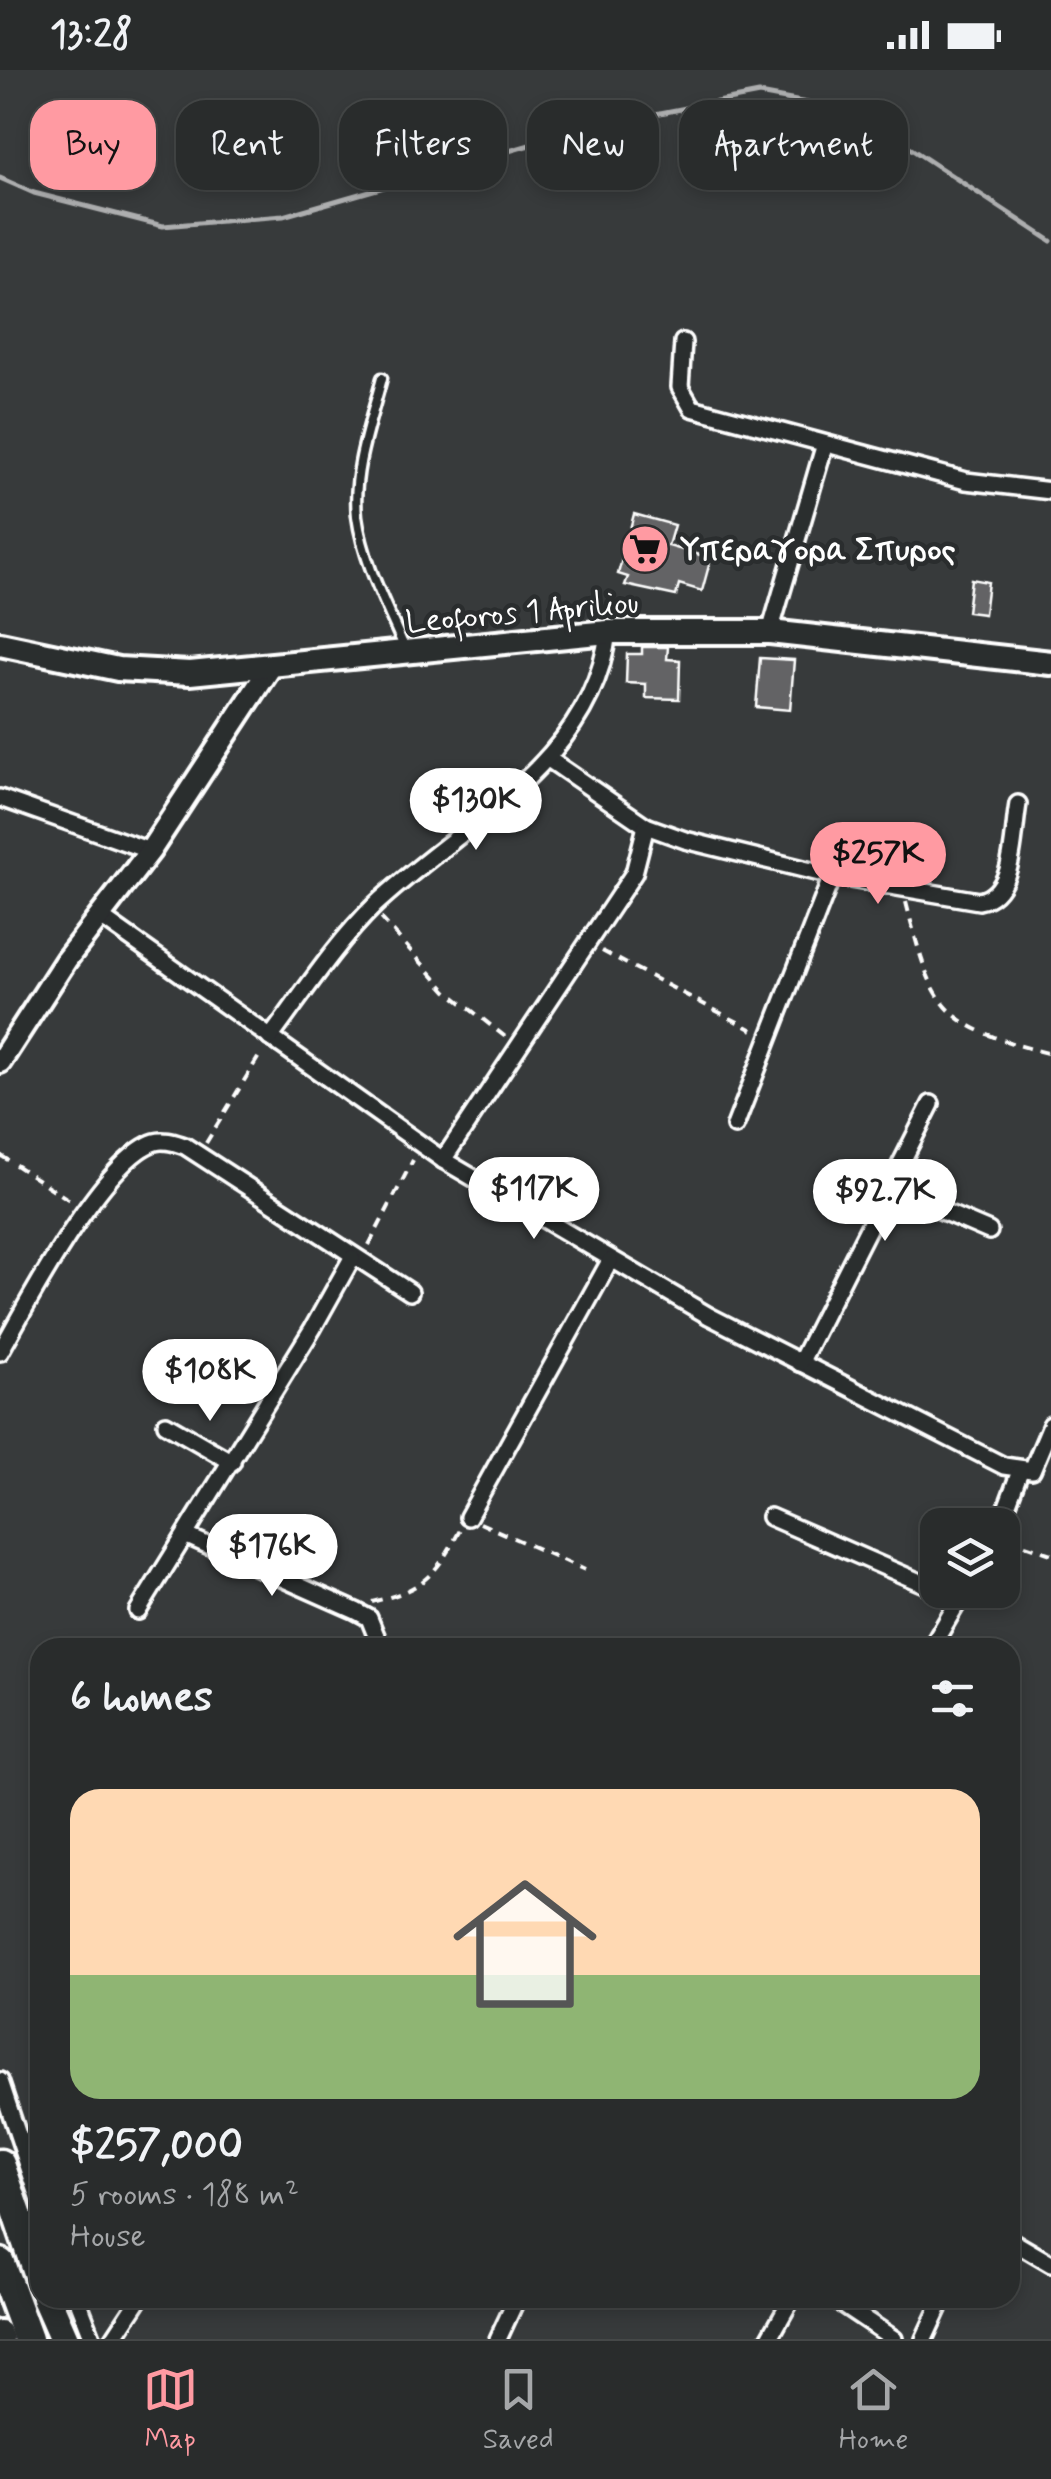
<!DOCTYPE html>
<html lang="en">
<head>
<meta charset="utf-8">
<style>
  :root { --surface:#292c2c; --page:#313434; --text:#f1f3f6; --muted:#a5a7a9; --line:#454848; --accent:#ff9aa2 }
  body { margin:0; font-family:Mynerve,sans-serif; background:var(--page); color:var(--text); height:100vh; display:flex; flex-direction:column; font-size:38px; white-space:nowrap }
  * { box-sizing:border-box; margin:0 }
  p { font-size:32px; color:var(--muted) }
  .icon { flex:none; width:55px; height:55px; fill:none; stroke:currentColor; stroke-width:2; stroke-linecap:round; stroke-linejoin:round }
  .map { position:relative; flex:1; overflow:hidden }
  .sheet { position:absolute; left:30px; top:1568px; width:990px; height:670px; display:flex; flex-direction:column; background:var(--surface); border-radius:30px; box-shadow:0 5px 15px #0003,0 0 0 2px var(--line) }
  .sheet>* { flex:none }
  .hud { position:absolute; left:30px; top:30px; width:992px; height:90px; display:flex; gap:20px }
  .controls { position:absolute; left:920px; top:1438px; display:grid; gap:20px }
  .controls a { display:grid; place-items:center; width:100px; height:100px; border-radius:20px; background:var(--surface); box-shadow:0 5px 15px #0003,0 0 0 2px var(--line); font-size:50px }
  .price { position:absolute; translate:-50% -85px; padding:0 22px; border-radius:35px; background:#fff; color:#222; font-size:32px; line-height:65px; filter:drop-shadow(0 2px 5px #0008) }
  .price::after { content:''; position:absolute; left:50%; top:60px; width:30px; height:22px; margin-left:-15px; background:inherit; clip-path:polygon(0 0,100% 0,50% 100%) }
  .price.on { background:var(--accent); color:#111 }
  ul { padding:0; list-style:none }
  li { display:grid; align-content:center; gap:20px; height:530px; padding:0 40px }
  li span { display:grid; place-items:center; height:310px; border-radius:30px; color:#555 }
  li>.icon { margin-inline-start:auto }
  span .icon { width:180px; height:180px; fill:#fffc; stroke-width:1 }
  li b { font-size:42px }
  h2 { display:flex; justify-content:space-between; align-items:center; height:120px; padding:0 40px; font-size:42px }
  .tag { padding:0 35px; border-radius:30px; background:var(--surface); box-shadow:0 5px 15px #0003,0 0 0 2px var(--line); font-size:35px; line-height:90px }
  .tag.on { background:var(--accent); color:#111 }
  .status { display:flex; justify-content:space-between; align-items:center; height:70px; padding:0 50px; background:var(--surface); direction:ltr }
  .status svg { height:28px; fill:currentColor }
  .dock { display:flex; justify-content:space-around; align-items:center; height:140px; border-top:2px solid var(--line); background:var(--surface); font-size:28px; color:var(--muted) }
  .dock a { display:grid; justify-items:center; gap:5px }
  .dock .on { color:var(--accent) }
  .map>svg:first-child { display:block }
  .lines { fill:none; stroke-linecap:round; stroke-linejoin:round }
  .stream { stroke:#adaeaf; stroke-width:5 }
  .building { fill:#636465; stroke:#fff; stroke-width:2.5 }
  .service-casing { stroke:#fff; stroke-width:15 }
  .minor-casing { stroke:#fff; stroke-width:22 }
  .tertiary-casing { stroke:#fff; stroke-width:28 }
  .secondary-casing { stroke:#fff; stroke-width:30 }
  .trunk-casing { stroke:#fff; stroke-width:35 }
  .path { stroke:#fff; stroke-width:4; stroke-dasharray:10 8; stroke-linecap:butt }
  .service { stroke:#2a2d2e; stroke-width:8 }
  .minor { stroke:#2a2d2e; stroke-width:15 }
  .tertiary { stroke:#2a2d2e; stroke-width:20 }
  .secondary { stroke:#2a2d2e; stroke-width:22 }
  .trunk { stroke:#2a2d2e; stroke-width:28 }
  .labels { text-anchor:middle; stroke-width:9; stroke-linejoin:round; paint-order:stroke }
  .poi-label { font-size:32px; font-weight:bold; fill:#fff; stroke:#2a2d2e; text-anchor:start }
  .street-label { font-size:32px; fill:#fff; stroke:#2a2d2e }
</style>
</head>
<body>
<div class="status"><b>13:28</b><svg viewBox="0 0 49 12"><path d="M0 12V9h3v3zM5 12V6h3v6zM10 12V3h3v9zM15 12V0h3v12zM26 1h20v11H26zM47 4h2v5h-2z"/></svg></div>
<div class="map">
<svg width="1051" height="2269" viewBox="0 0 1051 2269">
  <rect width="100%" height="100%" fill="#373a3b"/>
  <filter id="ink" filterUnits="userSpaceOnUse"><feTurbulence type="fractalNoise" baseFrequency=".01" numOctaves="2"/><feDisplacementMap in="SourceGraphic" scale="20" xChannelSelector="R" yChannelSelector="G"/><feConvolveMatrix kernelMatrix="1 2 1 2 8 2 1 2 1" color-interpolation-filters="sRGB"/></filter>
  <g filter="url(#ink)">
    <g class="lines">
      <path class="stream" d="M0,108L34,123L163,156L283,146L603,54L759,24L855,42L1051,171"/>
    </g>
    <g class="building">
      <path d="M634,444L674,455L668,476L711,488L702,521L679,514L676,526L625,515L628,507L618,504Z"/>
      <path d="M971,509L988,512L984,544L967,542Z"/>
      <path d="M642,577H668L667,589L680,590L679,629L646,628V614L626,613L627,584H642Z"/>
      <path d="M760,588L794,590L790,640L756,637Z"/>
    </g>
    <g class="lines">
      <g class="service-casing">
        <path id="service" d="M382,308C371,351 352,401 357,446C363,492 387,537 405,579"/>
      </g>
      <g class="minor-casing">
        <g id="minor">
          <path d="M683,272L680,317L692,338L966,411L1051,421"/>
          <path d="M770,562L824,377"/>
          <path d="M547,688L646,756L685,770L832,806L979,831C1016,824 1012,766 1018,734"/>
          <path d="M0,728L150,781"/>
          <path d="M101,847L443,1090L709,1246L1004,1396L1032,1400L1051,1355"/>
          <path d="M270,968C303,924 335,874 375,835C461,754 593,692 608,562"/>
          <path d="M735,1056L832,806"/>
          <path d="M443,1090L634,803L646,756"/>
          <path d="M888,1118L989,1161"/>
          <path d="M0,1282C27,1234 104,1088 155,1072C165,1069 175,1073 185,1076L410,1222"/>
          <path d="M800,1293L931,1034"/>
          <path d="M166,1354L232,1392"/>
          <path d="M468,1447L610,1191"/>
          <path d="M770,1447L938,1520"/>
          <path d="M1000,1455L1020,1401"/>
          <path d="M187,1466L356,1541L369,1548L381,1578"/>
          <path d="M138,1541L313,1258L352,1188"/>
          <path d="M931,1578L965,1520"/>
          <path d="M0,2011L40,2131"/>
          <path d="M1010,2170L1051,2194"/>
          <path d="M77,2228L93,2269"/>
          <path d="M833,2228L894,2269"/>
          <path d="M113,2269L140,2228"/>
          <path d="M498,2269L517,2228"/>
          <path d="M769,2269L792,2228"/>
          <path d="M924,2269L943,2228"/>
        </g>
      </g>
      <g class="tertiary-casing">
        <g id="tertiary">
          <path d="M0,992L66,890L150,781L270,598"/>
          <path d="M0,2262L3,2269"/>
        </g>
      </g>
      <g class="secondary-casing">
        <path id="secondary" d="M0,574L118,599L190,603L608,562H770L1051,593"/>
      </g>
      <g class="trunk-casing">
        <g id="trunk">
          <path d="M0,2094L40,2211"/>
          <path d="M0,2193L28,2269"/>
          <path d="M46,2228L64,2269"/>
        </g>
      </g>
      <g class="path">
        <path d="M906,832C933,940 941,956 1051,984"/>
        <path d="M381,848L447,921L508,969"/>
        <path d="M602,881L753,960"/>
        <path d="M206,1073L261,983"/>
        <path d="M0,1085L71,1131"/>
        <path d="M369,1175L413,1090"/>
        <path d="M480,1453L585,1500"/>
        <path d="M1008,1469L1051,1484"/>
        <path d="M372,1532C424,1519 435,1506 460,1460"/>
      </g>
      <use href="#service" class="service"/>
      <use href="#minor" class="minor"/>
      <use href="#tertiary" class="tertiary"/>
      <use href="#secondary" class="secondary"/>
      <use href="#trunk" class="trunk"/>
    </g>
  </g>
  <defs>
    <g id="supermarket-disc" transform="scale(2.5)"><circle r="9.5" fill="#ff9aa2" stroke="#2a2d2e"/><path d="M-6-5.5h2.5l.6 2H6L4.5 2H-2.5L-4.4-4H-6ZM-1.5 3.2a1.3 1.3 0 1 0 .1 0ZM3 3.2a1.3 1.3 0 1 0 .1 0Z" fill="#111"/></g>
  </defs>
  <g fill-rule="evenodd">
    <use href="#supermarket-disc" x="645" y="479"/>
  </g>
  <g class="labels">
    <g class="poi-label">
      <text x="680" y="490">Υπεραγορα Σπυρος</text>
    </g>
    <g class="street-label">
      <text transform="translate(522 541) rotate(-5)" y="11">Leoforos 1 Apriliou</text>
    </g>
  </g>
</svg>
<div class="controls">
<a><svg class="icon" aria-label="layers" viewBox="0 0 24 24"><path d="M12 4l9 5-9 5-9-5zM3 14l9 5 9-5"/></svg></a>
</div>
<b class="price" style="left:476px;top:783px">$130K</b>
<b class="price on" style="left:878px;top:837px">$257K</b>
<b class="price" style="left:534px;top:1172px">$117K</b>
<b class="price" style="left:885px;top:1174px">$92.7K</b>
<b class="price" style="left:210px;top:1354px">$108K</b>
<b class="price" style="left:272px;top:1529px">$176K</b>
<div class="hud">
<a class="tag on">Buy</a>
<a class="tag">Rent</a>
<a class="tag">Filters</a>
<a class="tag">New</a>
<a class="tag">Apartment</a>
</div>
<section class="sheet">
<h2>6 homes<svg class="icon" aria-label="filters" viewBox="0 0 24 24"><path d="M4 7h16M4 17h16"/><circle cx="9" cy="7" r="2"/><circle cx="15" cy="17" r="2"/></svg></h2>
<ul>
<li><span style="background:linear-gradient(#ffd9b3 60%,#8fb573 0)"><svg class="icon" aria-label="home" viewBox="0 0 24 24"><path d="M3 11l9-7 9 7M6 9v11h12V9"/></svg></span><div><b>$257,000</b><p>5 rooms · 188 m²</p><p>House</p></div></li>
</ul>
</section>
</div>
<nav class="dock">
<a class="on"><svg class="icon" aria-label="map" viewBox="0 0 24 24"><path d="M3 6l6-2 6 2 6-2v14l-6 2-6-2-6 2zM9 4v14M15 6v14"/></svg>Map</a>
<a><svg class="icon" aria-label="saved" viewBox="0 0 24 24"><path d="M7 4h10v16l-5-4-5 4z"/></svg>Saved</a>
<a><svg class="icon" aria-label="home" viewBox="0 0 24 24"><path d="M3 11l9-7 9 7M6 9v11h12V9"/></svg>Home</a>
</nav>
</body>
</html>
